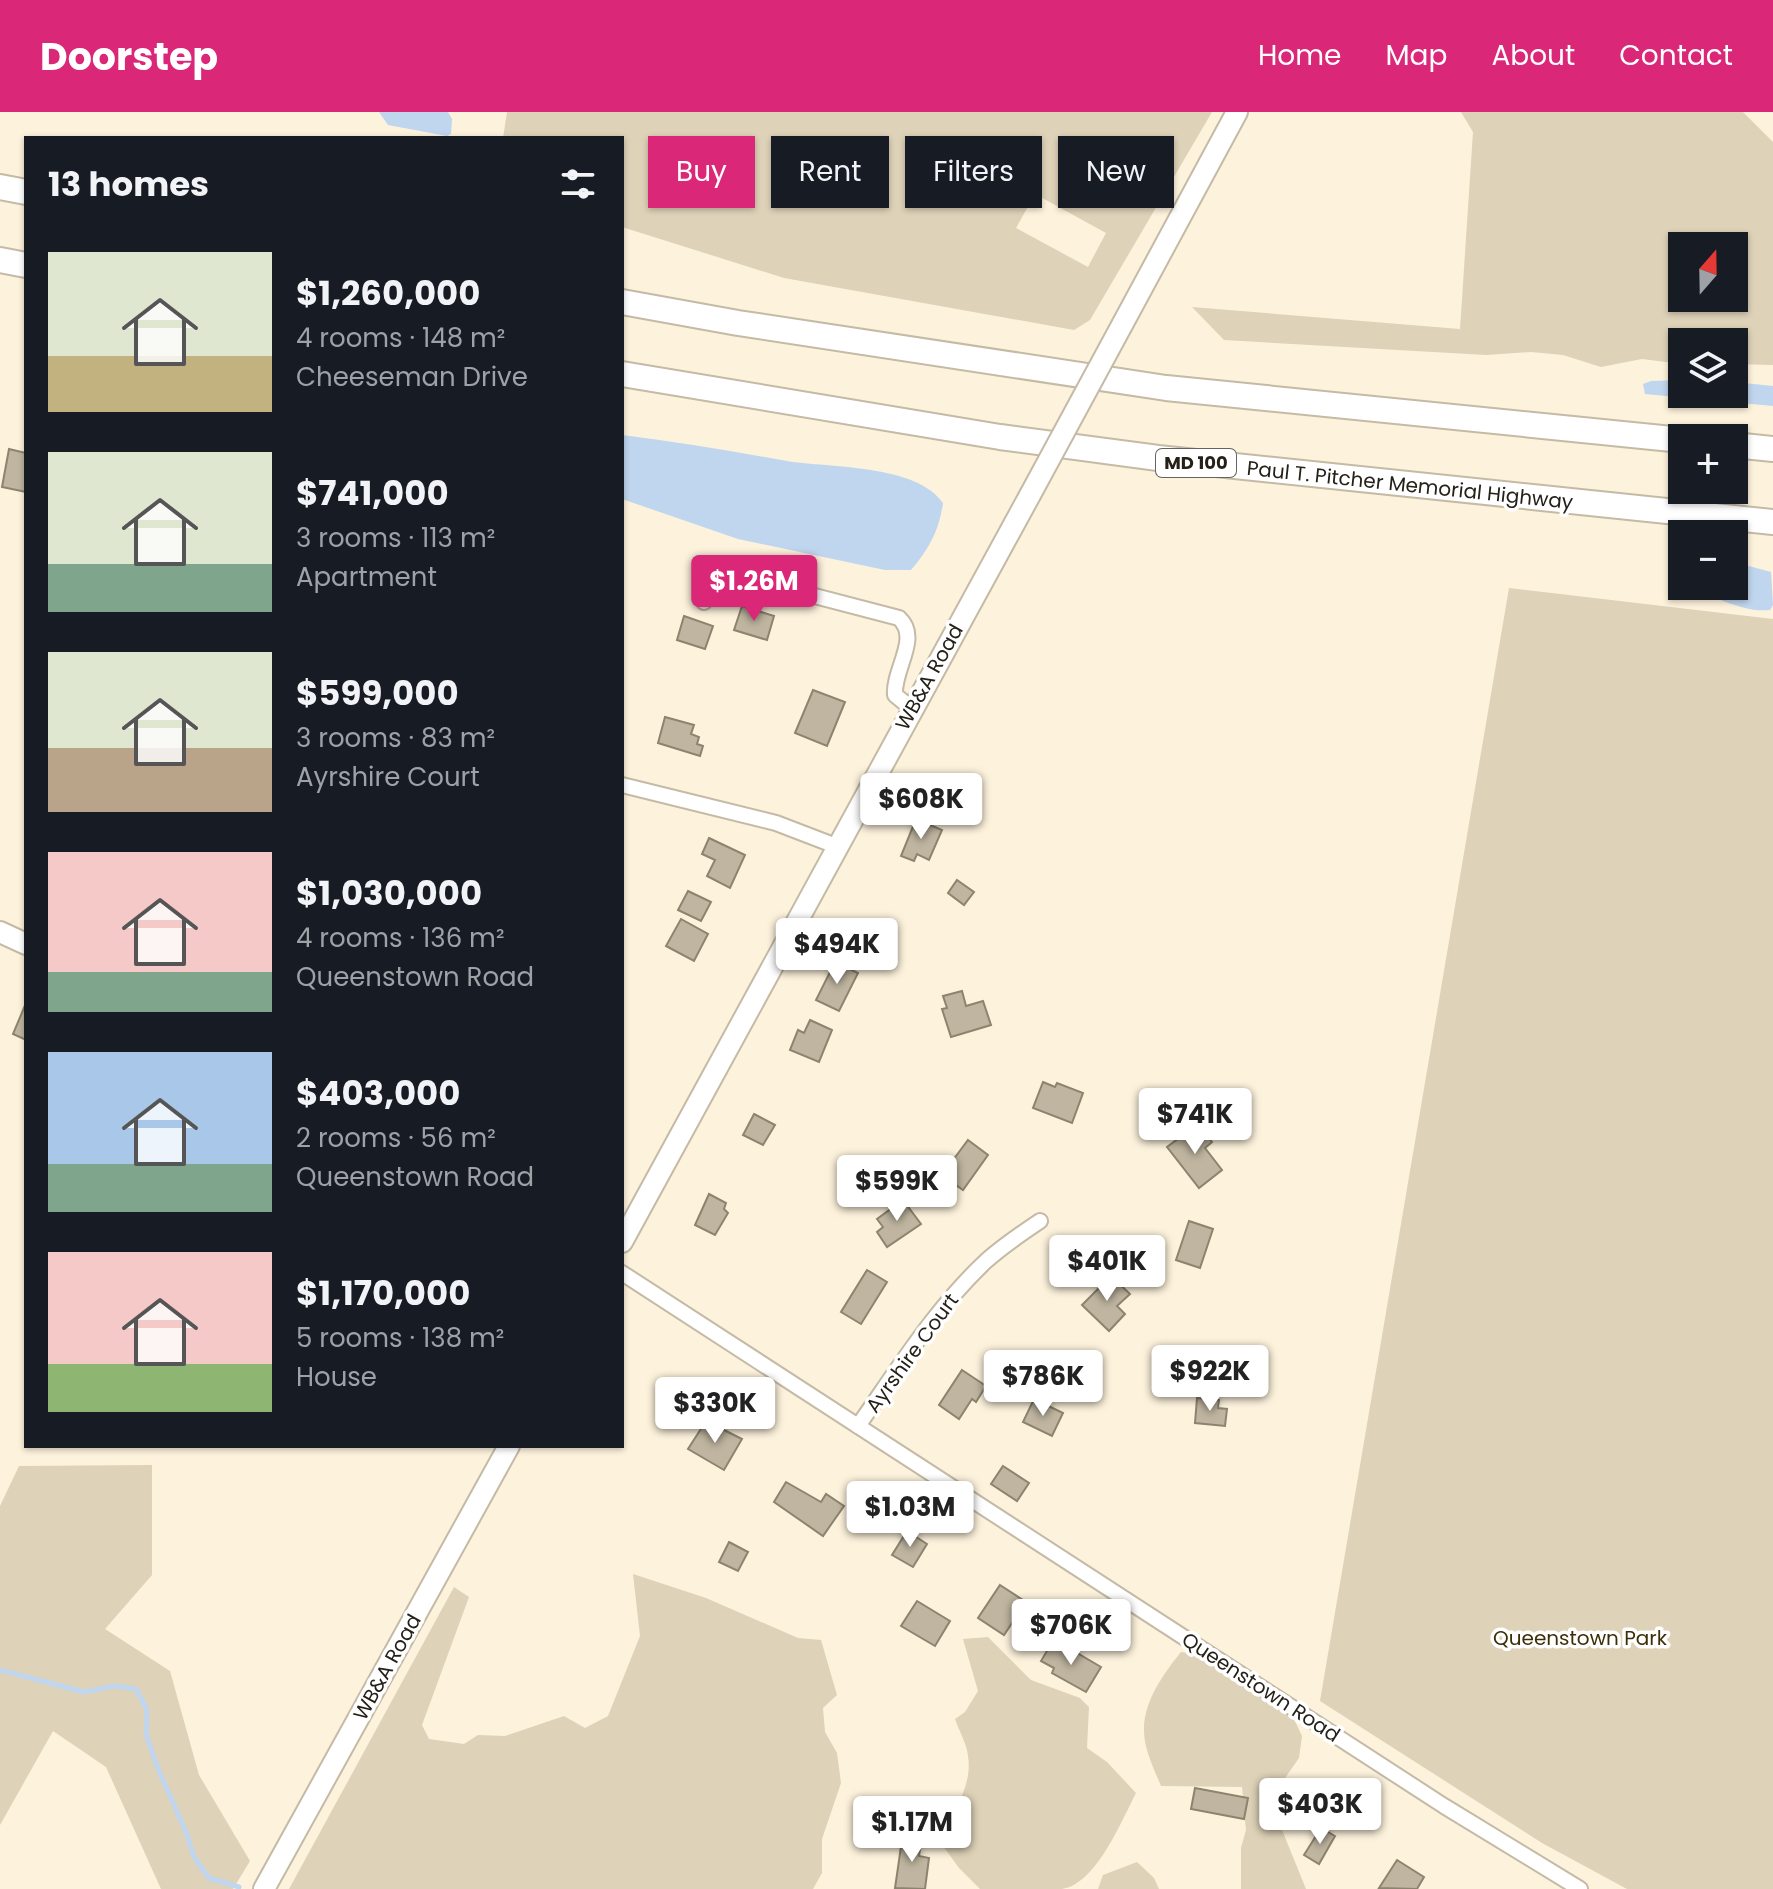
<!DOCTYPE html>
<html lang="en">
<head>
<meta charset="utf-8">
<style>
  :root { --surface:#171b24; --page:#242831; --text:#f1f3f6; --muted:#9ea1a6; --accent:#db2777 }
  body { margin:0; font-family:Poppins,sans-serif; background:var(--page); color:var(--text); height:100vh; display:flex; flex-direction:column; font-size:30px; white-space:nowrap }
  * { box-sizing:border-box; margin:0 }
  p { font-size:26px; color:var(--muted) }
  .icon { flex:none; width:44px; height:44px; fill:none; stroke:currentColor; stroke-width:2; stroke-linecap:round; stroke-linejoin:round }
  .map { position:relative; flex:1; overflow:hidden }
  .details { position:absolute; left:24px; top:24px; width:600px; height:1312px; display:flex; flex-direction:column; background:var(--surface); border-radius:0px; box-shadow:0 2px 6px #0004 }
  .details>* { flex:none }
  .top-card { position:absolute; left:648px; top:24px; width:760px; height:72px; display:flex; gap:16px }
  .needle { width:52px; rotate:20deg }
  .buttons { position:absolute; left:1668px; top:120px; display:grid; gap:16px }
  .buttons a { display:grid; place-items:center; width:80px; height:80px; border-radius:0px; background:var(--surface); box-shadow:0 2px 6px #0004; font-size:40px }
  .price { position:absolute; translate:-50% -68px; padding:0 18px; border-radius:8px; background:#fff; color:#222; font-size:26px; line-height:52px; filter:drop-shadow(0 2px 4px #0008) }
  .price::after { content:''; position:absolute; left:50%; top:48px; width:24px; height:18px; margin-left:-12px; background:inherit; clip-path:polygon(0 0,100% 0,50% 100%) }
  .price.selected { background:var(--accent); color:#fff }
  ul { padding:0; list-style:none }
  li { display:flex; align-items:center; gap:24px; height:200px; padding:0 24px }
  li span { display:grid; place-items:center; flex:none; width:224px; height:160px; border-radius:0px; color:#555 }
  li>.icon { margin-inline-start:auto }
  span .icon { width:96px; height:96px; fill:#fffc; stroke-width:1 }
  li b { font-size:34px }
  h2 { display:flex; justify-content:space-between; align-items:center; height:96px; padding:0 24px; font-size:34px }
  .tag { padding:0 28px; border-radius:0px; background:var(--surface); box-shadow:0 2px 6px #0004; font-size:28px; line-height:72px }
  .tag.selected { background:var(--accent); color:#fff }
  header { display:flex; align-items:center; gap:48px; box-sizing:border-box; height:112px; padding:0 40px; background:var(--accent); color:#fff }
  header strong { font-size:38px }
  nav { display:flex; gap:44px; margin-inline-start:auto; font-size:28px }
  .map>svg:first-child { display:block }
  .green { fill:#ded2b8; fill-rule:evenodd }
  .water { fill:#c0d5ee }
  .lines { fill:none; stroke-linecap:round; stroke-linejoin:round }
  .stream { stroke:#c0d5ee; stroke-width:5 }
  .building { fill:#bfb5a0; stroke:#8d846f; stroke-width:2 }
  .street-casing { stroke:#c4baa5; stroke-width:18 }
  .secondary-casing { stroke:#c4baa5; stroke-width:24 }
  .highway-casing { stroke:#c4baa5; stroke-width:28 }
  .street { stroke:#fff; stroke-width:14 }
  .secondary { stroke:#fff; stroke-width:20 }
  .highway { stroke:#fff; stroke-width:24 }
  .secondary-bridge-casing { stroke:#c4baa5; stroke-width:24; stroke-linecap:butt }
  .secondary-bridge { stroke:#fff; stroke-width:20 }
  .labels { text-anchor:middle; stroke-width:7; stroke-linejoin:round; paint-order:stroke }
  .shield { fill:#fff; stroke:#66645e; stroke-width:2 }
  .shield-label { font-size:18px; font-weight:bold; fill:#252119 }
  .street-label { font-size:20px; fill:#252119; stroke:#fff }
  .park-label { font-size:20px; fill:#3d2e07; stroke:#fff }
</style>
</head>
<body>
<header>
<strong>Doorstep</strong>
<nav><a>Home</a><a>Map</a><a>About</a><a>Contact</a></nav>
</header>
<div class="map">
<svg width="1773" height="1777" viewBox="0 0 1773 1777">
  <rect width="100%" height="100%" fill="#fdf2dc"/>
  <g class="green">
    <path d="M507,0H1212L1090,208L1074,218L784,166L622,115V26H503ZM1035,82L1106,121L1088,155L1016,116Z"/>
    <path d="M1461,0H1743L1773,30V253L1734,252V230H1682V252L1642,247L1601,255L1563,243L1531,240L1486,243L1224,228L1192,195L1460,217L1473,20ZM1734,134V186H1682V134Z"/>
    <path d="M1509,476L1773,507V1777H1627L1542,1731L1320,1589Z"/>
    <path d="M152,1353V1463L105,1517L170,1559L199,1663L250,1749L233,1777H161L106,1655L53,1619L0,1713V1394L19,1354Z"/>
    <path d="M633,1462L706,1486L798,1526L821,1528L837,1583L823,1596L825,1620L837,1641L841,1671L822,1727V1761L813,1777H289L454,1475L469,1485L422,1613L429,1627L464,1632L478,1623L505,1624L564,1604L585,1616L608,1604L640,1524Z"/>
    <path d="M988,1525L1031,1568L1080,1586L1089,1595L1087,1636L1107,1650L1136,1681C1121,1710 1096,1772 1062,1777C1036,1777 1006,1777 980,1777L959,1756L938,1727C952,1702 973,1675 968,1644C967,1632 959,1619 955,1607L965,1600L978,1579L963,1527Z"/>
    <path d="M1181,1540L1204,1544L1294,1607L1302,1624L1299,1646L1276,1679L1278,1708L1306,1777H1241V1736L1246,1718L1242,1675L1161,1674C1154,1657 1144,1637 1144,1619C1143,1590 1164,1561 1181,1540Z"/>
    <path d="M1137,1750L1154,1766L1159,1777H1098L1103,1763Z"/>
  </g>
  <g class="water">
    <path d="M379,0H448L452,7L451,22L447,24L388,13Z"/>
    <path d="M1682,268V282H1734V270L1773,274V294L1645,282L1643,272L1651,269Z"/>
    <path d="M622,323C677,330 732,339 787,349C830,356 916,352 943,391C939,419 929,437 911,458H885L738,427L622,387Z"/>
    <path d="M1734,450L1771,460L1773,493L1770,498C1743,501 1713,484 1689,474H1734Z"/>
  </g>
  <g class="lines">
    <path class="stream" d="M0,1558L84,1580L115,1574L136,1577L147,1598L146,1622L158,1657L186,1720L194,1745L209,1766L239,1775"/>
  </g>
  <g class="building">
    <path d="M9,337L26,341V380L2,375Z"/>
    <path d="M742,494L774,504L767,528L734,518Z"/>
    <path d="M684,504L713,514L705,537L677,528Z"/>
    <path d="M813,578L845,590L827,634L795,621Z"/>
    <path d="M665,605L694,613L691,622L699,625L697,632L703,634L700,644L658,631Z"/>
    <path d="M916,707L942,718L929,748L917,742L914,749L901,744Z"/>
    <path d="M709,726L745,743L730,776L707,764L715,748L702,742Z"/>
    <path d="M957,768L974,780L964,793L948,781Z"/>
    <path d="M688,779L711,790L701,809L678,798Z"/>
    <path d="M681,807L708,822L694,849L666,834Z"/>
    <path d="M835,850L858,861L839,899L816,888Z"/>
    <path d="M962,879L966,894L983,889L991,913L951,925L942,897L947,896L943,884Z"/>
    <path d="M26,891V928L13,922Z"/>
    <path d="M810,908L832,918L819,950L790,938L798,918L804,921Z"/>
    <path d="M1043,970L1055,975L1057,971L1083,981L1072,1011L1033,996Z"/>
    <path d="M754,1002L775,1013L763,1033L743,1023Z"/>
    <path d="M1198,1012L1212,1030L1205,1036L1222,1058L1199,1076L1167,1035Z"/>
    <path d="M968,1028L988,1043L963,1078L938,1060L950,1045L953,1048Z"/>
    <path d="M709,1082L726,1091L724,1097L728,1101L715,1123L695,1113Z"/>
    <path d="M903,1088L921,1112L887,1135L877,1120L883,1115L877,1107Z"/>
    <path d="M1189,1109L1213,1117L1200,1156L1176,1148Z"/>
    <path d="M867,1158L887,1170L861,1212L841,1200Z"/>
    <path d="M1111,1164L1130,1182L1117,1194L1125,1202L1109,1219L1082,1193Z"/>
    <path d="M962,1258L986,1274L976,1290L972,1287L959,1307L939,1293Z"/>
    <path d="M1197,1286L1219,1288L1218,1296L1227,1297L1225,1314L1195,1311Z"/>
    <path d="M1034,1287L1063,1301L1052,1324L1023,1310Z"/>
    <path d="M706,1309L742,1327L724,1358L688,1337Z"/>
    <path d="M1003,1354L1029,1371L1017,1389L991,1372Z"/>
    <path d="M786,1370L821,1390L826,1382L844,1394L823,1424L774,1390Z"/>
    <path d="M907,1419L927,1432L913,1455L892,1443Z"/>
    <path d="M729,1430L748,1440L738,1459L719,1450Z"/>
    <path d="M1000,1473L1026,1490L1004,1523L978,1506Z"/>
    <path d="M917,1489L950,1509L935,1534L901,1514Z"/>
    <path d="M1051,1532L1064,1539L1067,1535L1101,1555L1086,1580L1052,1561L1054,1556L1041,1549Z"/>
    <path d="M1195,1676L1248,1686L1244,1707L1191,1697Z"/>
    <path d="M1321,1716L1335,1724L1319,1752L1304,1743Z"/>
    <path d="M903,1721L922,1724L919,1744L929,1746L925,1777L895,1776Z"/>
    <path d="M1397,1748L1424,1765L1417,1777L1379,1776Z"/>
  </g>
  <g class="lines">
    <g class="street-casing">
      <g id="street">
        <path d="M704,490L710,473L723,466L742,465L899,506C921,526 893,557 895,583L911,596"/>
        <path d="M622,673L776,711L836,734"/>
        <path d="M622,1161L1444,1694L1580,1777"/>
        <path d="M858,1314C898,1257 935,1197 986,1149C1003,1134 1022,1121 1040,1109"/>
      </g>
    </g>
    <g class="secondary-casing">
      <g id="secondary">
        <path d="M1122,213L1237,0"/>
        <path d="M0,820L26,832"/>
        <path d="M622,1130L1030,383"/>
        <path d="M264,1777L509,1334"/>
      </g>
    </g>
    <g class="highway-casing">
      <g id="highway">
        <path d="M0,75L26,80"/>
        <path d="M0,148L26,153"/>
        <path d="M622,190L738,211L1166,276L1682,328"/>
        <path d="M622,262L1000,325L1158,346L1773,410"/>
        <path d="M1734,333L1773,337"/>
      </g>
    </g>
    <use href="#street" class="street"/>
    <use href="#secondary" class="secondary"/>
    <use href="#highway" class="highway"/>
    <g class="secondary-bridge-casing">
      <path id="secondary-bridge" d="M1030,383L1122,213"/>
    </g>
    <use href="#secondary-bridge" class="secondary-bridge"/>
  </g>
  <g class="labels">
    <rect class="shield" x="1156" y="337" width="80" height="28" rx="6"/>
    <g class="shield-label">
      <text x="1196" y="357">MD 100</text>
    </g>
    <g class="street-label">
      <text transform="translate(1410 373) rotate(6)" y="7">Paul T. Pitcher Memorial Highway</text>
      <text transform="translate(929 565) rotate(-61)" y="7">WB&amp;A Road</text>
      <text transform="translate(912 1241) rotate(-54)" y="7">Ayrshire Court</text>
      <text transform="translate(387 1555) rotate(-61)" y="7">WB&amp;A Road</text>
      <text transform="translate(1261 1575) rotate(33)" y="7">Queenstown Road</text>
    </g>
    <g class="park-label">
      <text x="1580" y="1533">Queenstown Park</text>
    </g>
  </g>
</svg>
<div class="buttons">
<a><svg class="needle" viewBox="-14 -14 28 28"><path d="M0-13l5 13h-10z" fill="#e53935"/><path d="M0 13l5-13h-10z" fill="#9ea1a6"/></svg></a>
<a><svg class="icon" aria-label="layers" viewBox="0 0 24 24"><path d="M12 4l9 5-9 5-9-5zM3 14l9 5 9-5"/></svg></a>
<a>+</a>
<a>−</a>
</div>
<b class="price selected" style="left:754px;top:511px">$1.26M</b>
<b class="price" style="left:921px;top:729px">$608K</b>
<b class="price" style="left:837px;top:874px">$494K</b>
<b class="price" style="left:1195px;top:1044px">$741K</b>
<b class="price" style="left:897px;top:1111px">$599K</b>
<b class="price" style="left:1107px;top:1191px">$401K</b>
<b class="price" style="left:1210px;top:1301px">$922K</b>
<b class="price" style="left:1043px;top:1306px">$786K</b>
<b class="price" style="left:715px;top:1333px">$330K</b>
<b class="price" style="left:910px;top:1437px">$1.03M</b>
<b class="price" style="left:1071px;top:1555px">$706K</b>
<b class="price" style="left:1320px;top:1734px">$403K</b>
<b class="price" style="left:912px;top:1752px">$1.17M</b>
<div class="top-card">
<a class="tag selected">Buy</a>
<a class="tag">Rent</a>
<a class="tag">Filters</a>
<a class="tag">New</a>
</div>
<section class="details">
<h2>13 homes<svg class="icon" aria-label="filters" viewBox="0 0 24 24"><path d="M4 7h16M4 17h16"/><circle cx="9" cy="7" r="2"/><circle cx="15" cy="17" r="2"/></svg></h2>
<ul>
<li><span style="background:linear-gradient(#dfe7d0 65%,#c2b280 0)"><svg class="icon" aria-label="home" viewBox="0 0 24 24"><path d="M3 11l9-7 9 7M6 9v11h12V9"/></svg></span><div><b>$1,260,000</b><p>4 rooms · 148 m²</p><p>Cheeseman Drive</p></div></li>
<li><span style="background:linear-gradient(#dfe7d0 70%,#7fa58c 0)"><svg class="icon" aria-label="home" viewBox="0 0 24 24"><path d="M3 11l9-7 9 7M6 9v11h12V9"/></svg></span><div><b>$741,000</b><p>3 rooms · 113 m²</p><p>Apartment</p></div></li>
<li><span style="background:linear-gradient(#dfe7d0 60%,#b9a48a 0)"><svg class="icon" aria-label="home" viewBox="0 0 24 24"><path d="M3 11l9-7 9 7M6 9v11h12V9"/></svg></span><div><b>$599,000</b><p>3 rooms · 83 m²</p><p>Ayrshire Court</p></div></li>
<li><span style="background:linear-gradient(#f6c9c9 75%,#7fa58c 0)"><svg class="icon" aria-label="home" viewBox="0 0 24 24"><path d="M3 11l9-7 9 7M6 9v11h12V9"/></svg></span><div><b>$1,030,000</b><p>4 rooms · 136 m²</p><p>Queenstown Road</p></div></li>
<li><span style="background:linear-gradient(#a9c7e8 70%,#7fa58c 0)"><svg class="icon" aria-label="home" viewBox="0 0 24 24"><path d="M3 11l9-7 9 7M6 9v11h12V9"/></svg></span><div><b>$403,000</b><p>2 rooms · 56 m²</p><p>Queenstown Road</p></div></li>
<li><span style="background:linear-gradient(#f6c9c9 70%,#8fb573 0)"><svg class="icon" aria-label="home" viewBox="0 0 24 24"><path d="M3 11l9-7 9 7M6 9v11h12V9"/></svg></span><div><b>$1,170,000</b><p>5 rooms · 138 m²</p><p>House</p></div></li>
</ul>
</section>
</div>
</body>
</html>
